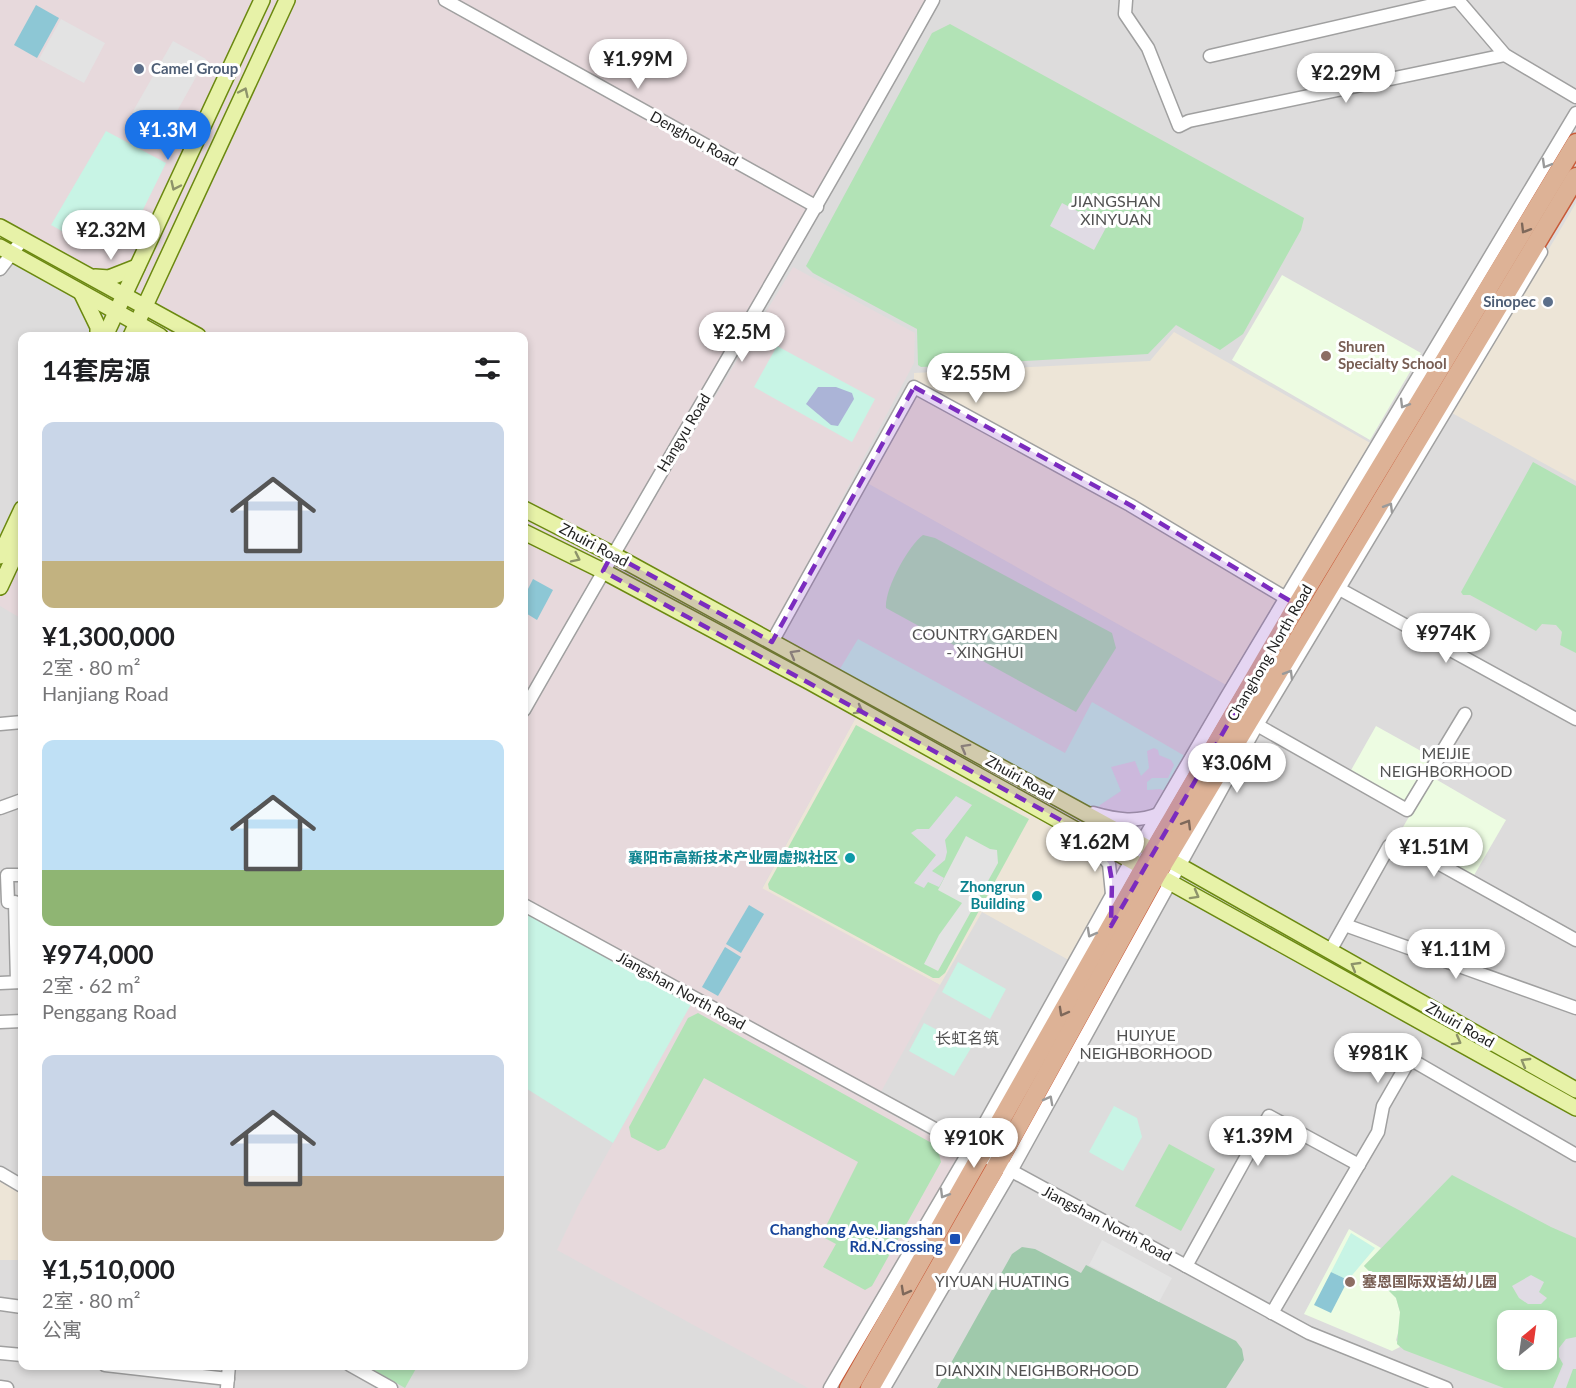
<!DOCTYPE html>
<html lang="zh">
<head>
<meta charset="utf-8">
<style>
  :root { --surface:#fff; --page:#f2f2f2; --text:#202124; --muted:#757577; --accent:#1a73e8 }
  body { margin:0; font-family:Lato,"Noto Sans SC",sans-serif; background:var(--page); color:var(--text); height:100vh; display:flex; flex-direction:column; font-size:22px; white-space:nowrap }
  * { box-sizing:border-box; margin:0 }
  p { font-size:20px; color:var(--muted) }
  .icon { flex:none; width:33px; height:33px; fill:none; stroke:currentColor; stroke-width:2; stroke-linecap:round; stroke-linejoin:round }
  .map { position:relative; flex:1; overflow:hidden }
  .panel { position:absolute; left:18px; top:332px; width:510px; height:1038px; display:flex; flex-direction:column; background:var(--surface); border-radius:12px; box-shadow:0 3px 9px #0003 }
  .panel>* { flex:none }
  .needle { width:39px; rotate:29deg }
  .tools { position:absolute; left:1497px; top:1310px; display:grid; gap:12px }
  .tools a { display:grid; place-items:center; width:60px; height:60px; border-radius:12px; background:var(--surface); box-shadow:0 3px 9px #0003; font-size:30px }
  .price { position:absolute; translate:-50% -51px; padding:0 14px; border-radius:21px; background:#fff; color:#222; font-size:20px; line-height:39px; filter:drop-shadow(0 2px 3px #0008) }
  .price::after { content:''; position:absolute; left:50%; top:36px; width:18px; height:14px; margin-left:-9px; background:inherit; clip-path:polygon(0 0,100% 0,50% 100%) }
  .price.active { background:var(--accent); color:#fff }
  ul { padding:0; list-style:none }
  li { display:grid; align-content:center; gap:12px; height:318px; padding:0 24px }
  li span { display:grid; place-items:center; height:186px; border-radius:12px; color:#555 }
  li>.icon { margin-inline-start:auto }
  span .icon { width:108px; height:108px; fill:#fffc; stroke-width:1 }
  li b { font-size:26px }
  h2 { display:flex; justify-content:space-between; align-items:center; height:72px; padding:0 24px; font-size:26px }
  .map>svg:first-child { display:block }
  .residential { fill:#dddcdc; fill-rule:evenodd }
  .commercial { fill:#ede5d7 }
  .industrial { fill:#e7d9dc }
  .education { fill:#edfce2 }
  .grass { fill:#b2e3b6; fill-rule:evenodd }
  .forest { fill:#9fc9ab }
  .park { fill:#c8f4e5 }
  .pitch { fill:#8dc7d5 }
  .parking { fill:#e3e3e3 }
  .plaza { fill:#e0dbe4 }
  .water { fill:#abb4d7 }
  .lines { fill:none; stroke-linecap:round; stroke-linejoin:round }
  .minor-casing { stroke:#a0a0a0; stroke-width:15 }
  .major-casing { stroke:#6b8910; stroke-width:18 }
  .highway-casing { stroke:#c85a38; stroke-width:21 }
  .minor { stroke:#fff; stroke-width:12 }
  .major { stroke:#e7f2a8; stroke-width:15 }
  .highway { stroke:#ddb296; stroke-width:18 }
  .oneway { stroke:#8d936a }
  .oneway2 { stroke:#9a9a9a }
  .oneway3 { stroke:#7e685a }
  .marked { fill:#7b2cbf; fill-opacity:0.2; stroke:#7b2cbf; stroke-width:4.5; stroke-dasharray:12 8; stroke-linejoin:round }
  .service-dot { fill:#5c6f8a; stroke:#fff; stroke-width:2 }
  .education-dot { fill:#8d6e63; stroke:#fff; stroke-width:2 }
  .culture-dot { fill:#0f9aa8; stroke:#fff; stroke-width:2 }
  .transit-dot { fill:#1a4fb4; stroke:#fff; stroke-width:2 }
  .labels { text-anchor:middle; stroke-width:6; stroke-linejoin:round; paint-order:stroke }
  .service-label { font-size:15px; font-weight:bold; fill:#4e5e75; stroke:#fff; text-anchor:start }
  .street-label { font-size:15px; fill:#1f1f1f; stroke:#fff }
  .education-label { font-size:15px; font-weight:bold; fill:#785e54; stroke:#fff; text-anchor:start }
  .culture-label { font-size:15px; font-weight:bold; fill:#0d838f; stroke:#fff; text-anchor:end }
  .transit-label { font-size:15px; font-weight:bold; fill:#164399; stroke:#fff; text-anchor:end }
  .neighbourhood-label { font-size:16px; fill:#525252; stroke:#fff }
</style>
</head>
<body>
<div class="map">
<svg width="1576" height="1388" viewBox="0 0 1576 1388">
  <rect width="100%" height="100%" fill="#eceee6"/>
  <path class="residential" d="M0,0H1576V1388H0ZM22,336H524V1365H22ZM1508,1320H1546V1359H1508Z"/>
  <g class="commercial">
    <path d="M1576,203V481L1452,413Z"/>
    <path d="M1174,332L1372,444L1228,686L862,480L914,387V373L1150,361Z"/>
    <path d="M860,710L1132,859L1074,963L982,912L940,985L762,889Z"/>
    <path d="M0,1181L22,1194V1260H0Z"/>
  </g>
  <g class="industrial">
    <path d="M0,0H933L603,571L860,710L762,888L940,985L877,1099L524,905V336H131L137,324L0,247Z"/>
    <path d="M793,267L915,333L914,363L771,632L621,553Z"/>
    <path d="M22,544V619L0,606V588Z"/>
    <path d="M691,1003L961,1153L824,1388H808L557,1250L579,1204Z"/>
  </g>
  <g class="education">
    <path d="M1282,275L1421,353L1370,440L1232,360Z"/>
    <path d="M1376,726L1430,756L1404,803L1350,772Z"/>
    <path d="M1432,777L1506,820L1473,877L1399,834Z"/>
    <path d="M1349,1229L1381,1248L1364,1266L1396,1297L1400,1312V1326L1396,1340L1400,1347L1392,1351L1304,1314Z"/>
  </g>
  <g class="grass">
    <path d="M950,24L1304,218L1301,230L1243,334L1220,350L1176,325L1148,354L921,367L918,365L917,329L813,273L806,266L932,33Z"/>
    <path d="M1533,462L1576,486V653L1560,645L1562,632L1556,625L1542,624L1536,631L1470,595H1463L1461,592Z"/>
    <path d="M923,535L935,538L1112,633L1116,648L1076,712L886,608C884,590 908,546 923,535Z"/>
    <path d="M856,725L1029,819L945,973L939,978H933L769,889L768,884Z"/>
    <path d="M698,1013L937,1146L941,1162L872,1286L865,1290L823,1267L836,1244L821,1236L858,1162L704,1078L665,1148L658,1151L631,1137L629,1127L688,1018Z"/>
    <path d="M1169,1144L1215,1169L1181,1231L1135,1206Z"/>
    <path d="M1452,1175L1551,1227L1576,1238V1388H1504L1404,1350L1397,1344L1400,1312L1396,1298L1364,1266ZM1508,1320H1546V1359H1508Z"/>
    <path d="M365,1365H418L405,1388Z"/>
  </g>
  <path class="forest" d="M1022,1247L1035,1249L1081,1273L1086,1265L1236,1341L1242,1349L1244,1360L1226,1388H937L1012,1254Z"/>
  <g class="park">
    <path d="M106,131L166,163L134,228C93,249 90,247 51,225Z"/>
    <path d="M777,346L875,399L852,442L754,387Z"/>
    <path d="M858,639L1065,753L1092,702L1190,759L1158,815L1072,807L835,677Z"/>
    <path d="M524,905L694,999L613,1143L524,1087Z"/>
    <path d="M958,962L1006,989L990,1019L942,992Z"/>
    <path d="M924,1023L971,1048L954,1076L909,1051Z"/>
    <path d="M1114,1106L1137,1118L1142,1137L1123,1171L1089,1152Z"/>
    <path d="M1351,1233L1375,1248L1348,1280L1331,1272Z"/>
  </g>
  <g class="pitch">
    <path d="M36,5L59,18L37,58L14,45Z"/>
    <path d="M533,579L553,590L537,620L524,612V597Z"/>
    <path d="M749,905L764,914L741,953L726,944Z"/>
    <path d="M725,947L741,957L718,996L702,987Z"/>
    <path d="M1331,1272L1348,1280L1331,1313L1314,1305Z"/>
  </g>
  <g class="parking">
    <path d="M61,19L105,43L84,83L39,59Z"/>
    <path d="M173,41L206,59L166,131L132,113Z"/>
    <path d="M966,836L990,849L997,850L998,863L938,971L924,964L939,935L962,903L938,890Z"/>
    <path d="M1102,1240L1172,1278L1159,1302L1089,1265Z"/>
  </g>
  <g class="plaza">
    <path d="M1062,203L1083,214L1086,210L1109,222L1094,250L1050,226Z"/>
    <path d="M1154,748L1158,750L1159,755L1171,760L1174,765L1168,778H1152L1147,782V790L1160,789L1171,793L1158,815L1096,814L1100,805L1121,791L1111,767L1135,761L1141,776L1149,768L1147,751Z"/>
    <path d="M956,796L972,805L945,840L947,852L945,860L932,871L944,878L939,887L928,882L924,888L914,883L936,855L911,833L917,829H929Z"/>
    <path d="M1531,1275L1544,1282L1539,1292L1547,1298L1541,1304H1528L1519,1298L1512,1286Z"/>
    <path d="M1576,1337V1369H1573L1566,1388H1553L1563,1364L1559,1357V1348L1566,1339Z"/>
  </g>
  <path class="water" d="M818,387H836L852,393L854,399L838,426L831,425L806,404Z"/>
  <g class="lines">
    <g class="minor-casing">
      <g id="minor">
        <path d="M445,0L817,207"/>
        <path d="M1126,0L1125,14L1148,48L1179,126L1189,121L1505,55"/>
        <path d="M1458,0L1505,55L1576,97"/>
        <path d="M1210,56L1454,0"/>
        <path d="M0,269L23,239"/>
        <path d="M1334,586L1576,719"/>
        <path d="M772,642L914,387L1130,505L1291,601"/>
        <path d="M524,710C659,473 800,239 933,0"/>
        <path d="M0,724L22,722"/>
        <path d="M1257,725L1407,810L1465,714"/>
        <path d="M0,808L22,800"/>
        <path d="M1093,813C1117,820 1137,823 1161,813"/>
        <path d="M1090,841L1109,864L1112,894"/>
        <path d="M8,902L7,875H22"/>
        <path d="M15,902L17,982"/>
        <path d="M524,905L1309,1333L1446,1388"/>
        <path d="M1345,925L1576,1008"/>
        <path d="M1330,951L1389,846L1395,842L1402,843L1576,940"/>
        <path d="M0,983L22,982"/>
        <path d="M0,1022L22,1021"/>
        <path d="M0,1173L22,1186"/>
        <path d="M1186,1266L1269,1116L1359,1165"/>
        <path d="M0,1304L22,1307"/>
        <path d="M1272,1313L1378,1132L1383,1106L1410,1059L1576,1155"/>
        <path d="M0,1353L22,1355"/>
        <path d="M105,1365L228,1379"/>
        <path d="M350,1365L391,1388"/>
        <path d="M0,1387L7,1388"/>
        <path d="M227,1388L229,1365"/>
        <path d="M830,1388L970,1150L1132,859L1227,696L1576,113"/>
        <path d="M884,1388L1011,1171L1257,725L1541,252"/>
      </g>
    </g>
    <g class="major-casing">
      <g id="major">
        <path d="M0,227L198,336"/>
        <path d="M0,247L160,336"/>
        <path d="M95,277L109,278L137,267"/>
        <path d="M82,294L98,327V336"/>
        <path d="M105,336L262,0"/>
        <path d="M131,336L287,0"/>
        <path d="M524,509L612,554L1141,844L1576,1090"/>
        <path d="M524,532L603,571L810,682L1576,1108"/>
        <path d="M0,556L22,509"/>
        <path d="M0,587L22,540"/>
      </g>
    </g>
    <g class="highway-casing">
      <g id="highway">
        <path d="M849,1388L1153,852L1297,605L1576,143"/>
        <path d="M870,1388L997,1165L1157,874L1576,177"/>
      </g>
    </g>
    <use href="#minor" class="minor"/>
    <use href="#major" class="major"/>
    <use href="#highway" class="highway"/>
  </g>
  <defs><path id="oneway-chevron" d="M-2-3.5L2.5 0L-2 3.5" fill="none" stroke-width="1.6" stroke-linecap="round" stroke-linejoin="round" transform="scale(1.5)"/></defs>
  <g class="oneway">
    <use href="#oneway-chevron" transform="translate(244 92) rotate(-65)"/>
    <use href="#oneway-chevron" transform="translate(175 186) rotate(115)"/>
    <use href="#oneway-chevron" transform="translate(576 558) rotate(26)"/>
    <use href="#oneway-chevron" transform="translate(794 654) rotate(-151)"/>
    <use href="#oneway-chevron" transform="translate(859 710) rotate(29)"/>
    <use href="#oneway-chevron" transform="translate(965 748) rotate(-151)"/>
    <use href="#oneway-chevron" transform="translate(1195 895) rotate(29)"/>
    <use href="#oneway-chevron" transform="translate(1355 966) rotate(-150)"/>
    <use href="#oneway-chevron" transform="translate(1457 1041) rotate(29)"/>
    <use href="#oneway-chevron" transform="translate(1525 1062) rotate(-150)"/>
  </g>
  <g class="oneway2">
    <use href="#oneway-chevron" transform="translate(1546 164) rotate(120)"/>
    <use href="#oneway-chevron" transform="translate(1404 404) rotate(121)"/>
    <use href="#oneway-chevron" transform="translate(1389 507) rotate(-59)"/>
    <use href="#oneway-chevron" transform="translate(1289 674) rotate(-59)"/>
    <use href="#oneway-chevron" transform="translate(1091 933) rotate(119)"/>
    <use href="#oneway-chevron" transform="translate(1049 1100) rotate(-62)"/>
    <use href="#oneway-chevron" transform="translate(944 1194) rotate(121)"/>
  </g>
  <g class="oneway3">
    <use href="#oneway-chevron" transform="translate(1525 229) rotate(121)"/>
    <use href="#oneway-chevron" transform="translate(1187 824) rotate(-59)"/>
    <use href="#oneway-chevron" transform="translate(1063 1012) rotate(119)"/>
    <use href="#oneway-chevron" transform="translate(905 1291) rotate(119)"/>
  </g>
  <path class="marked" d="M914,387L1130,505L1297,605L1111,926L1112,881L1109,864L1097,847L1068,824L603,571L612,554L772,642Z"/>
  <g class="service-dot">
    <circle cx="139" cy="69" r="6"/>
    <circle cx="1548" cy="302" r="6"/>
  </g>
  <g class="education-dot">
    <circle cx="1326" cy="356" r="6"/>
    <circle cx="1350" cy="1282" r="6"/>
  </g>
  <g class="culture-dot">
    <circle cx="850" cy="858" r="6"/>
    <circle cx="1037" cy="896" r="6"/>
  </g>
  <rect class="transit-dot" x="949" y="1233" width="12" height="12" rx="3"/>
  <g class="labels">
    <g class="service-label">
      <text x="151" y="74">Camel Group</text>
      <text x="1536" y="307" text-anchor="end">Sinopec</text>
    </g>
    <g class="street-label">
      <text transform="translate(694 139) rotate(29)" y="5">Denghou Road</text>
      <text transform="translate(684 433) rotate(-59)" y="5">Hangyu Road</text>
      <text transform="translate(594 545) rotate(28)" y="5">Zhuiri Road</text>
      <text transform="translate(1270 653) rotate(-60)" y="5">Changhong North Road</text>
      <text transform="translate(1020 778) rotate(29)" y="5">Zhuiri Road</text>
      <text transform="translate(681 991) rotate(29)" y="5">Jiangshan North Road</text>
      <text transform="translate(1460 1025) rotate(30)" y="5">Zhuiri Road</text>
      <text transform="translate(1107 1224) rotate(28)" y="5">Jiangshan North Road</text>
    </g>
    <g class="education-label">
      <text x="1338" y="352">Shuren<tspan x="1338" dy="17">Specialty School</tspan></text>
      <text x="1362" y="1287">塞恩国际双语幼儿园</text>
    </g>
    <g class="culture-label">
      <text x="838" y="863">襄阳市高新技术产业园虚拟社区</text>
      <text x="1025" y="892">Zhongrun<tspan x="1025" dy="17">Building</tspan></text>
    </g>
    <g class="transit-label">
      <text x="943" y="1235">Changhong Ave.Jiangshan<tspan x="943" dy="17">Rd.N.Crossing</tspan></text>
    </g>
    <g class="neighbourhood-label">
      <text x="1116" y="207">JIANGSHAN<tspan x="1116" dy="18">XINYUAN</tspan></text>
      <text x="985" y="640">COUNTRY GARDEN<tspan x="985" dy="18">- XINGHUI</tspan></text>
      <text x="1446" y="759">MEIJIE<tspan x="1446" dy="18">NEIGHBORHOOD</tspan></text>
      <text x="1146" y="1041">HUIYUE<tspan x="1146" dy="18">NEIGHBORHOOD</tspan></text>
      <text x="967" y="1044">长虹名筑</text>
      <text x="1002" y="1287">YIYUAN HUATING</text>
      <text x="1037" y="1376">DIANXIN NEIGHBORHOOD</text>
    </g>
  </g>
</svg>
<div class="tools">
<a><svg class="needle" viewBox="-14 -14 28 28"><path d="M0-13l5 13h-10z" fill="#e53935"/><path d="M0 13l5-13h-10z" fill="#757577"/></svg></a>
</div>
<b class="price" style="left:638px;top:90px">¥1.99M</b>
<b class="price" style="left:1346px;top:104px">¥2.29M</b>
<b class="price active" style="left:168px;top:161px">¥1.3M</b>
<b class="price" style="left:111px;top:261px">¥2.32M</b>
<b class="price" style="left:742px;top:363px">¥2.5M</b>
<b class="price" style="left:976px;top:404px">¥2.55M</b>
<b class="price" style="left:1446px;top:664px">¥974K</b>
<b class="price" style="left:1237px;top:794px">¥3.06M</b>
<b class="price" style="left:1095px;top:873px">¥1.62M</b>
<b class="price" style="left:1434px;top:878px">¥1.51M</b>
<b class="price" style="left:1456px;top:980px">¥1.11M</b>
<b class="price" style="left:1378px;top:1084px">¥981K</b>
<b class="price" style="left:1258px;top:1167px">¥1.39M</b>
<b class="price" style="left:974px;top:1169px">¥910K</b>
<section class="panel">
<h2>14套房源<svg class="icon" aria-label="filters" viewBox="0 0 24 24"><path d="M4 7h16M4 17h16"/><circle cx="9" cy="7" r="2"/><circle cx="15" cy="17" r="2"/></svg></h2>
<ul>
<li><span style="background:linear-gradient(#c9d6e8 75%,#c2b280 0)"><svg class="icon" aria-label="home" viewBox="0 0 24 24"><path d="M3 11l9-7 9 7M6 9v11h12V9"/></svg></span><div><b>¥1,300,000</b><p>2室 · 80 m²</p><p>Hanjiang Road</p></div></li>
<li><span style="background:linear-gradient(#bfe0f5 70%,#8fb573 0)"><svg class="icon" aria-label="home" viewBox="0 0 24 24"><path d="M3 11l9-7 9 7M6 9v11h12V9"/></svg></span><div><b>¥974,000</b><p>2室 · 62 m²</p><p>Penggang Road</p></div></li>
<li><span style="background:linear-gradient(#c9d6e8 65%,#b9a48a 0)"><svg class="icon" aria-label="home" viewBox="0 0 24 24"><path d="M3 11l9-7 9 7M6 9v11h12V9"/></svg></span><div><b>¥1,510,000</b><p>2室 · 80 m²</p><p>公寓</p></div></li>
</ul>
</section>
</div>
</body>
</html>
